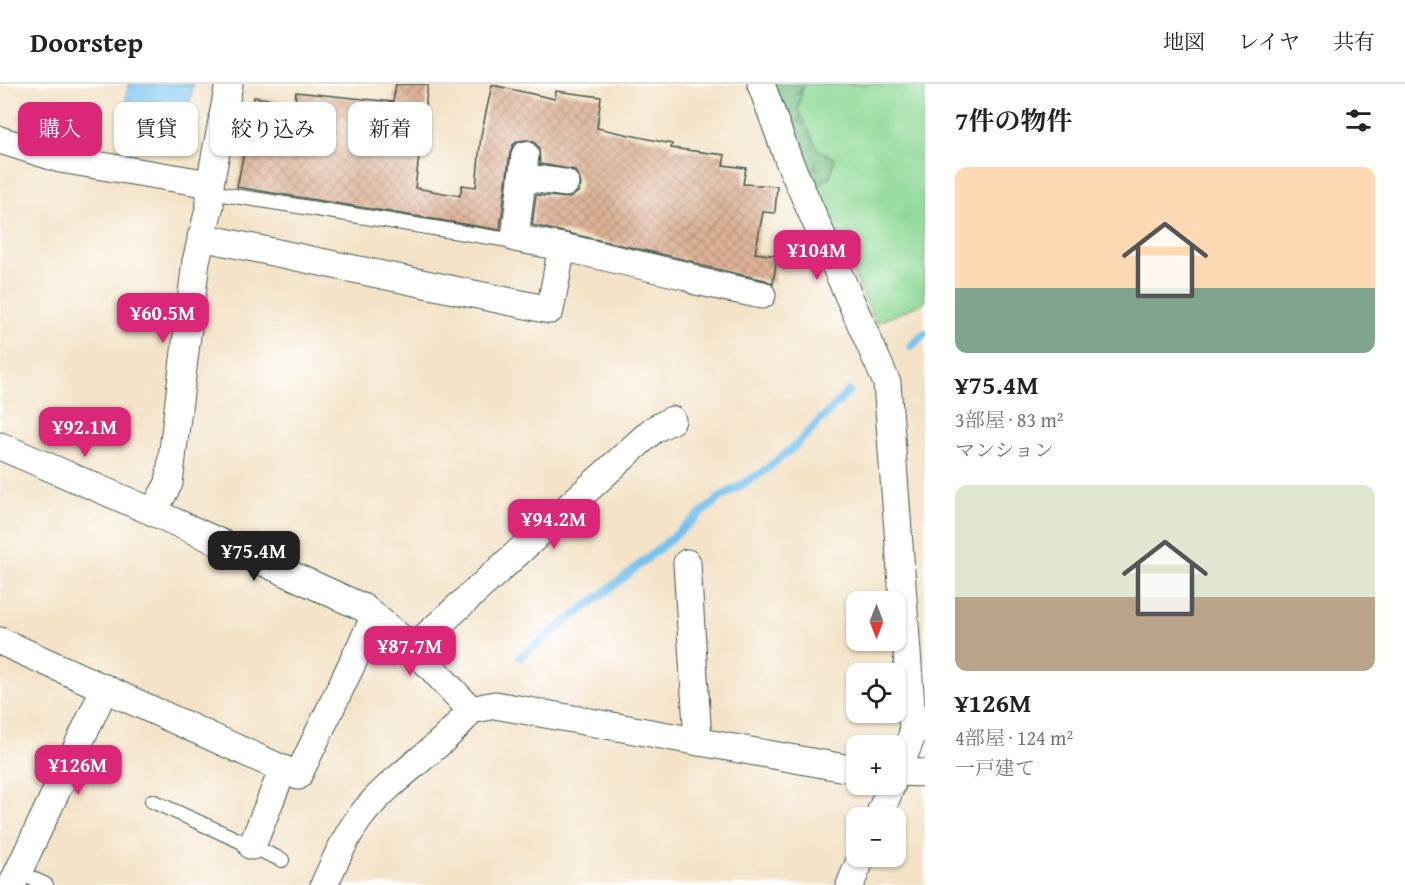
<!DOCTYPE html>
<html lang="ja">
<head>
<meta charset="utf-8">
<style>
  :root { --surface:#fff; --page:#f6f6f6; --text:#222; --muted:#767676; --line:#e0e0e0; --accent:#db2777 }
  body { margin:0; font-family:"Gentium Book Plus","Noto Serif JP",serif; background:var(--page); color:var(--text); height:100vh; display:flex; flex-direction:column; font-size:22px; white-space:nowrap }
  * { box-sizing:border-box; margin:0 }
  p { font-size:20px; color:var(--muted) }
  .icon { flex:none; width:33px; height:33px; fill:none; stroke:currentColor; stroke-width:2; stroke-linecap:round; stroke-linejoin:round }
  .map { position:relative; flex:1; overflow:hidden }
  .side { display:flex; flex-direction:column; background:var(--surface); width:480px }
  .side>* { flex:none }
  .top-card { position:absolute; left:18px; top:18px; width:570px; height:54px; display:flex; gap:12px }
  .needle { width:39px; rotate:180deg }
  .controls { position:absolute; left:846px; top:507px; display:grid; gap:12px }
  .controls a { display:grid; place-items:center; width:60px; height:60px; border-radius:12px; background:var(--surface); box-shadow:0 2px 4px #0004; font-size:30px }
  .price { position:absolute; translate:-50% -51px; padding:0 14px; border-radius:12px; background:var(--accent); color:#fff; font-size:20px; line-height:39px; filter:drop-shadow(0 2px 3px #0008) }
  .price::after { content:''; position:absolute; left:50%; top:36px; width:18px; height:14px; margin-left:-9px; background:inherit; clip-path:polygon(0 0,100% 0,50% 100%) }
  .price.selected { background:#222; color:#fff }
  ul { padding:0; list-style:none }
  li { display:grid; align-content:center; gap:12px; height:318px; padding:0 30px }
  li span { display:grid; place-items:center; height:186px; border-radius:12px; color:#555 }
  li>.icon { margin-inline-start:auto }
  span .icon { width:108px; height:108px; fill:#fffc; stroke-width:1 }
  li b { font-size:26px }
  h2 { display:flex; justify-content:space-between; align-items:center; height:72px; padding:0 30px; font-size:26px }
  .tag { padding:0 21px; border-radius:12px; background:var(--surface); box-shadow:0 2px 4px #0004; font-size:21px; line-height:54px }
  .tag.selected { background:var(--accent); color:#fff }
  header { display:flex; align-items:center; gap:36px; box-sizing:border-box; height:84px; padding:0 30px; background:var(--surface); border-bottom:2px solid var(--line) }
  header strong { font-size:28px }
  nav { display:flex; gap:33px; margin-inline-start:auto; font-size:21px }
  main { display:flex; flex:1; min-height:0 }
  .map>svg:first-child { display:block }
  .green { fill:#8dd894; stroke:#568a64; stroke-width:1.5 }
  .forest { fill:url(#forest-firs); stroke:#487a59; stroke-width:1.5 }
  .water { fill:#75c1ef; stroke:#4a7f92; stroke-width:1.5 }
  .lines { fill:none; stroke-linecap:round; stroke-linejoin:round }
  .stream { stroke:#75c1ef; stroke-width:8 }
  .building { fill:url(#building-cross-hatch) }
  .lane-casing { stroke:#3f564a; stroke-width:16 }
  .street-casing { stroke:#3f564a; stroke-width:29 }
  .lane { stroke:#fff; stroke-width:14 }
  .street { stroke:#fff; stroke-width:27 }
</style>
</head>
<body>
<header>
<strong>Doorstep</strong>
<nav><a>地図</a><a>レイヤ</a><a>共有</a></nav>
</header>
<main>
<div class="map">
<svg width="925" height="801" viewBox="0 0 925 801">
  <defs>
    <pattern id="forest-firs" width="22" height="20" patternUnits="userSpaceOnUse" patternTransform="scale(1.5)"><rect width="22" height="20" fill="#72b87e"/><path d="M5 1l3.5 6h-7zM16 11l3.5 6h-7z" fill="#5d9768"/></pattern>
    <pattern id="building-cross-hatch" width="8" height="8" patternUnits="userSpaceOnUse" patternTransform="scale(1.5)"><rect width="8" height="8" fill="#deb296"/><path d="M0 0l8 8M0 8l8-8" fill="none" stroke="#b3927b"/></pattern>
  </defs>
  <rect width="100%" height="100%" fill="#fff"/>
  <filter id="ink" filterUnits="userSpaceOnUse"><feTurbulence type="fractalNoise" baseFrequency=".0167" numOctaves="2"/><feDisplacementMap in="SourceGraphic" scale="12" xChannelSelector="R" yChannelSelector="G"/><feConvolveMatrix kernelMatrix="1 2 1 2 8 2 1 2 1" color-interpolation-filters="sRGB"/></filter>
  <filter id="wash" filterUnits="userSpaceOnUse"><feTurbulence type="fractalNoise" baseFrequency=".008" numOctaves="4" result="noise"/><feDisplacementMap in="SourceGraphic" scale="24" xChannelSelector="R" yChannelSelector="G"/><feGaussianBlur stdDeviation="1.35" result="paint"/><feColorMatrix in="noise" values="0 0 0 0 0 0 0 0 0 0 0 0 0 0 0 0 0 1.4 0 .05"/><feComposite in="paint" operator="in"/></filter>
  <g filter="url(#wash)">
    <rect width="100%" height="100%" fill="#f3e2c6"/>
    <path class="green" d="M774,0H925V218L876,239L799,69Z"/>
    <path class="forest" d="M774,0H804L798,25L818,65L835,75L830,93L817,101L799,69Z"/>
    <path class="water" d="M129,0H193L182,59L121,47Z"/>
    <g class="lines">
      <g class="stream">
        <path d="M911,262L925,249"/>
        <path d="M520,573L626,492L721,413L761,389L794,363L849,307"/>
      </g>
    </g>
    <g id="blocks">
      <path class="building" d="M396,0H428L415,104L460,112L462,101L476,103L481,51L492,1L555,15L556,7L601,13L597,44L672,60L671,64L725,71L723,81L746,84L743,100L777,102L775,129L763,128L755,169L777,172L773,200L765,196L702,182L691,177L532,141L536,111L570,114L578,108L581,101L579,93L574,86L540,80L539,64L534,58L527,56L518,57L513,61L510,69L500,146L237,103L244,68H246L254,13L295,19L296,8L393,18Z"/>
    </g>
  </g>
  <g filter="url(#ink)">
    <use href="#blocks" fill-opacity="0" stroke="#3f564a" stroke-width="1.5"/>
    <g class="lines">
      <g class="lane-casing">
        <g id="lane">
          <path d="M210,108L508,156L515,154"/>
          <path d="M152,717L282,776"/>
          <path d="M18,788L46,801"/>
        </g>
      </g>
      <g class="street-casing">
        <g id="street">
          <path d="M761,0L789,77L887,299L913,649L896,692"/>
          <path d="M0,56L60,75L210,100"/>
          <path d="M522,93L565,99"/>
          <path d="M201,153L550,226L562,163L515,154L525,71"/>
          <path d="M562,163L687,192L696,197L762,211"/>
          <path d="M0,362L153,428L364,524L413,564L471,626"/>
          <path d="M153,428L169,399L196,177L210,121V100L229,0"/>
          <path d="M687,479L698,658"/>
          <path d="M0,557L298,692L375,532"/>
          <path d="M413,564L653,346L672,336"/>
          <path d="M896,688L925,689"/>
          <path d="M878,734L892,700"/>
          <path d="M252,762L283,685"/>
          <path d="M12,801L105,604"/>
          <path d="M324,801C335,777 345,753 361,732C392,692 440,666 471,626L495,621L856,686"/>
          <path d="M850,801L862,772"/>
        </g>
      </g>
      <use href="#lane" class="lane"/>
      <use href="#street" class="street"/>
    </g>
  </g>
</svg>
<div class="controls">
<a><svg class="needle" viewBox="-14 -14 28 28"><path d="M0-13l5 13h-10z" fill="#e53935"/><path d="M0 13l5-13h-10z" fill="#767676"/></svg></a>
<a><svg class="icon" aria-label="locate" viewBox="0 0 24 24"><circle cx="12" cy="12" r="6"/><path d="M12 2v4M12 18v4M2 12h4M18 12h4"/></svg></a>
<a>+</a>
<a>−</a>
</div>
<b class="price" style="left:817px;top:197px">¥104M</b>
<b class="price" style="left:163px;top:260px">¥60.5M</b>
<b class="price" style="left:85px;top:374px">¥92.1M</b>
<b class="price" style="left:554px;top:466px">¥94.2M</b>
<b class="price selected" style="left:254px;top:498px">¥75.4M</b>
<b class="price" style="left:410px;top:593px">¥87.7M</b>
<b class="price" style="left:78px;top:712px">¥126M</b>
<div class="top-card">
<a class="tag selected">購入</a>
<a class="tag">賃貸</a>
<a class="tag">絞り込み</a>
<a class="tag">新着</a>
</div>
</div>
<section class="side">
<h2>7件の物件<svg class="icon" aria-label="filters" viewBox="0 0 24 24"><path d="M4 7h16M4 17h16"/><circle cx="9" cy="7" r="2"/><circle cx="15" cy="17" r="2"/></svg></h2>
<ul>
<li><span style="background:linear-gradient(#ffd9b3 65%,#7fa58c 0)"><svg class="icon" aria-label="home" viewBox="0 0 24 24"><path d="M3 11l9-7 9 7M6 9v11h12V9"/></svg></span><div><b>¥75.4M</b><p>3部屋 · 83 m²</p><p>マンション</p></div></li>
<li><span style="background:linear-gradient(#dfe7d0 60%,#b9a48a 0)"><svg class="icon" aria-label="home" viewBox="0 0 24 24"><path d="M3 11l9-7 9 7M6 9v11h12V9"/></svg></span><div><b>¥126M</b><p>4部屋 · 124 m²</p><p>一戸建て</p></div></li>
</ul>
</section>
</main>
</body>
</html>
